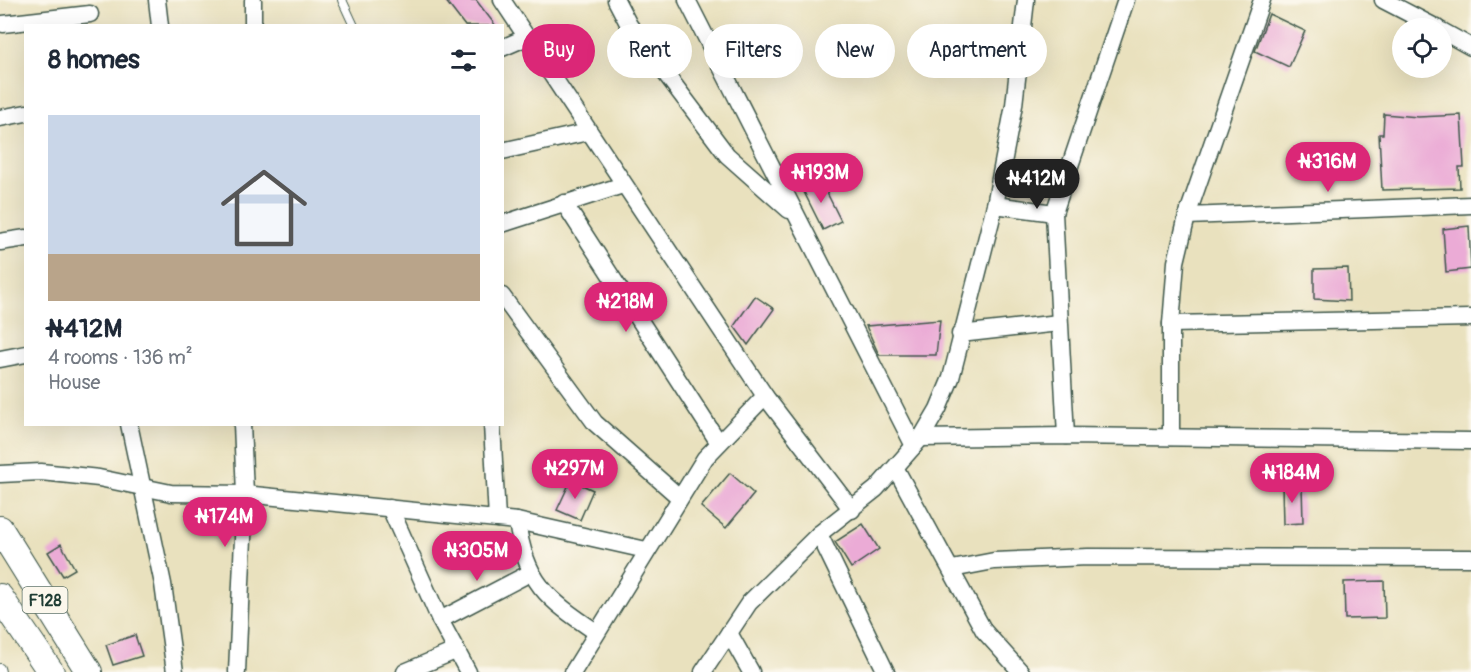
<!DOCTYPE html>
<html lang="en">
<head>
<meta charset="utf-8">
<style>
  :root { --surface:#fff; --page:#f6f6f7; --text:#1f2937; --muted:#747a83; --line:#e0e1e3; --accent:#db2777 }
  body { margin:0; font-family:Pangolin,sans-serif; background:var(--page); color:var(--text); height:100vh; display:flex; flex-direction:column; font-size:22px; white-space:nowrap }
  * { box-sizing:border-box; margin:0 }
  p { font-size:20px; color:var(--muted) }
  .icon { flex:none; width:33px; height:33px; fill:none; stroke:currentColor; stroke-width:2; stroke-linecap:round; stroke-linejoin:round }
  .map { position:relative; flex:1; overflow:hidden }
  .side { position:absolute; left:24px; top:24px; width:480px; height:402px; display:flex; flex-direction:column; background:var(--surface); border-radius:0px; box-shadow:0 6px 24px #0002 }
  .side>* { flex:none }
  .hud { position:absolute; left:522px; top:24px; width:570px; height:54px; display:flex; gap:12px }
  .fabs { position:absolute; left:1392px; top:18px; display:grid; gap:12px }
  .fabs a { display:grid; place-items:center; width:60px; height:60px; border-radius:50%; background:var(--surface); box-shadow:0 6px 24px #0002; font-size:30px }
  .price { position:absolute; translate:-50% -51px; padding:0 14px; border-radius:21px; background:var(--accent); color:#fff; font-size:20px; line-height:39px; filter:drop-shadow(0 2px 3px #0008) }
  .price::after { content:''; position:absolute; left:50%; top:36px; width:18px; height:14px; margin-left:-9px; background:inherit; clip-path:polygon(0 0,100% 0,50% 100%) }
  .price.current { background:#222; color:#fff }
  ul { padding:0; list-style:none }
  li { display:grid; align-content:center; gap:12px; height:318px; padding:0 24px }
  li+li { border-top:2px solid var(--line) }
  li span { display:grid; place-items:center; height:186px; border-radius:0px; color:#555 }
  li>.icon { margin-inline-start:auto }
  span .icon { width:108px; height:108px; fill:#fffc; stroke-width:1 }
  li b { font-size:26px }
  h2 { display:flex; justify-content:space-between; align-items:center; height:72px; padding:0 24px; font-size:26px }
  .pill { padding:0 21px; border-radius:27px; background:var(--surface); box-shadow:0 6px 24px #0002; font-size:21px; line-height:54px }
  .pill.current { background:var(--accent); color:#fff }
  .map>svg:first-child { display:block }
  .building { fill:#ebabd6 }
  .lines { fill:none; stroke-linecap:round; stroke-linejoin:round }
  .lane-casing { stroke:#3d5649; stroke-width:10 }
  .street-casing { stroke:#3d5649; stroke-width:19 }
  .primary-casing { stroke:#3d5649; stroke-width:28 }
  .lane { stroke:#fff; stroke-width:8 }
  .street { stroke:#fff; stroke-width:16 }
  .primary { stroke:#fff; stroke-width:26 }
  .labels { text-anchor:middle; stroke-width:6; stroke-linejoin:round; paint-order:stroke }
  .shield { fill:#fbf7ec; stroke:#61756b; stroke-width:1.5 }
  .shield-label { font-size:16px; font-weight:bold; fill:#1f3d34 }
</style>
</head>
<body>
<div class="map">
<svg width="1471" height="672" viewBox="0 0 1471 672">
  <rect width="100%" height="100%" fill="#fbf7ec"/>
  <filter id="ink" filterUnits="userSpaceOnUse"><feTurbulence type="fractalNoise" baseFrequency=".0167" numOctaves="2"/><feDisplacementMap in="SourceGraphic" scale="12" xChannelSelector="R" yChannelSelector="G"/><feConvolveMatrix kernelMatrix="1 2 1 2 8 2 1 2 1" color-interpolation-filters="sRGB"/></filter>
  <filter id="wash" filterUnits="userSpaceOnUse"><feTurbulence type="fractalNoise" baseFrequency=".008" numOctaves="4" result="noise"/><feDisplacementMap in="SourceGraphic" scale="24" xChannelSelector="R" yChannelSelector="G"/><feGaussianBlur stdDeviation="1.35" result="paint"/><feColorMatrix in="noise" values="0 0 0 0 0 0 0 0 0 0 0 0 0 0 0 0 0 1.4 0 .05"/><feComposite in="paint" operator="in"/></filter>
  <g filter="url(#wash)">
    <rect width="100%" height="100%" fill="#e9e1be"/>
    <g id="blocks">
      <g class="building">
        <path d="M445,0H476L496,26H465Z"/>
        <path d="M1269,14L1305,31L1289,67L1255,51Z"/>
        <path d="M1384,114L1418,117L1461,115L1464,167H1459L1460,188L1382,190L1379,134H1383Z"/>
        <path d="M819,177L841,221L823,230L801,186Z"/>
        <path d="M1469,226L1471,269L1446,272L1443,229Z"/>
        <path d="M1348,268L1349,301L1314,299V269Z"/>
        <path d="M755,296L774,309L748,345L734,326Z"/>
        <path d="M940,320L936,355H879L866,326Z"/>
        <path d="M730,473L754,494L726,528L701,507Z"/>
        <path d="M571,480L593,490L580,520L557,510Z"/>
        <path d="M1282,485H1302L1303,523L1283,524Z"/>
        <path d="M863,524L879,549L851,568L835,542Z"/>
        <path d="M61,544L75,569L63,576L48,552Z"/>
        <path d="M1384,581L1385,618L1345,619L1344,582Z"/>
        <path d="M135,635L142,656L113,665L106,645Z"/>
      </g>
    </g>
  </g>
  <g filter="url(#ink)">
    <use href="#blocks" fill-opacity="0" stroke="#3d5649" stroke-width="1.5"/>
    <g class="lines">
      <g class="lane-casing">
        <g id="lane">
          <path d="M342,0L354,26"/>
          <path d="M0,668L1,672"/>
        </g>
      </g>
      <g class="street-casing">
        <g id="street">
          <path d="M157,0L160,26"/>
          <path d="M253,0V26"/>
          <path d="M502,0L765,396L852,510"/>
          <path d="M616,0L629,25L727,155L789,210"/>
          <path d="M687,0L914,446"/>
          <path d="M1383,0L1437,28"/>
          <path d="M3,24L90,14"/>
          <path d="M1442,31L1471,47"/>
          <path d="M502,48L525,38"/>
          <path d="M0,118L26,113"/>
          <path d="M502,151L588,132"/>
          <path d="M564,203L719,443"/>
          <path d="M995,205L1054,213"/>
          <path d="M1187,216L1471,205"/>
          <path d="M502,224L623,185"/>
          <path d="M0,242L26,238"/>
          <path d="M502,296L595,423L679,497"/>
          <path d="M1171,324L1471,318"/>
          <path d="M960,334L1059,323"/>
          <path d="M0,359L26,354"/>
          <path d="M129,424L163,584L175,672"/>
          <path d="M492,424L497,519"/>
          <path d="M1066,436L1054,213L1126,0"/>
          <path d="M1171,437V324L1176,262L1187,216L1262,0"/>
          <path d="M921,438L1066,436L1471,441"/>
          <path d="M896,469L984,631L1021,672"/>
          <path d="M0,474L41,472L99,478L171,493L245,494L517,521L646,550"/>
          <path d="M390,508L440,620L468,672"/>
          <path d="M517,521C525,582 547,599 596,632"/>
          <path d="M819,534L886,672"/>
          <path d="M952,569L994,561L1088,557L1471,558"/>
          <path d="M440,620L530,573"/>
          <path d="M729,633L751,672"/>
          <path d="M237,672L245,494L242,424"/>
          <path d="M405,672L455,651"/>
          <path d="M573,672L705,458L765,396"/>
          <path d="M703,672L749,603L819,534L876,489L921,438L938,409L951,378L995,205L1014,105L1026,0"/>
        </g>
      </g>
      <g class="primary-casing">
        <g id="primary">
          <path d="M0,529L89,672"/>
          <path d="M0,597L51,672"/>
        </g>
      </g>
      <use href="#lane" class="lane"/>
      <use href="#street" class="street"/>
      <use href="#primary" class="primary"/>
    </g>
  </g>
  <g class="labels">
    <rect class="shield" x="22.5" y="587" width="45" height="26" rx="4.5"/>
    <g class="shield-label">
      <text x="45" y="606">F128</text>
    </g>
  </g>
</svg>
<div class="fabs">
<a><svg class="icon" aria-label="locate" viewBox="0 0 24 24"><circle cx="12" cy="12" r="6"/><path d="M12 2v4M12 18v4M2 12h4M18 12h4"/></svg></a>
</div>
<b class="price" style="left:1328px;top:193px">₦316M</b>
<b class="price" style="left:821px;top:204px">₦193M</b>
<b class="price current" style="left:1037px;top:210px">₦412M</b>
<b class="price" style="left:626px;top:333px">₦218M</b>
<b class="price" style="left:575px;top:500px">₦297M</b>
<b class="price" style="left:1292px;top:504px">₦184M</b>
<b class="price" style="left:225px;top:548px">₦174M</b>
<b class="price" style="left:477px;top:582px">₦305M</b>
<div class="hud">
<a class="pill current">Buy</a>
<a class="pill">Rent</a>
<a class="pill">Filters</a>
<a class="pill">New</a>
<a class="pill">Apartment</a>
</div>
<section class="side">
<h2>8 homes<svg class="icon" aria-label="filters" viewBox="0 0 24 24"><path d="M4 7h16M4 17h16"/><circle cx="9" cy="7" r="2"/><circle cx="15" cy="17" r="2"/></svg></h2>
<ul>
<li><span style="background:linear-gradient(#c9d6e8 75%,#b9a48a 0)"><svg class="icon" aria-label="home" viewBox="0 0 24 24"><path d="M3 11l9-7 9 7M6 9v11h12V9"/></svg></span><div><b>₦412M</b><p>4 rooms · 136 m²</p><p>House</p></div></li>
</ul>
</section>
</div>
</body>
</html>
